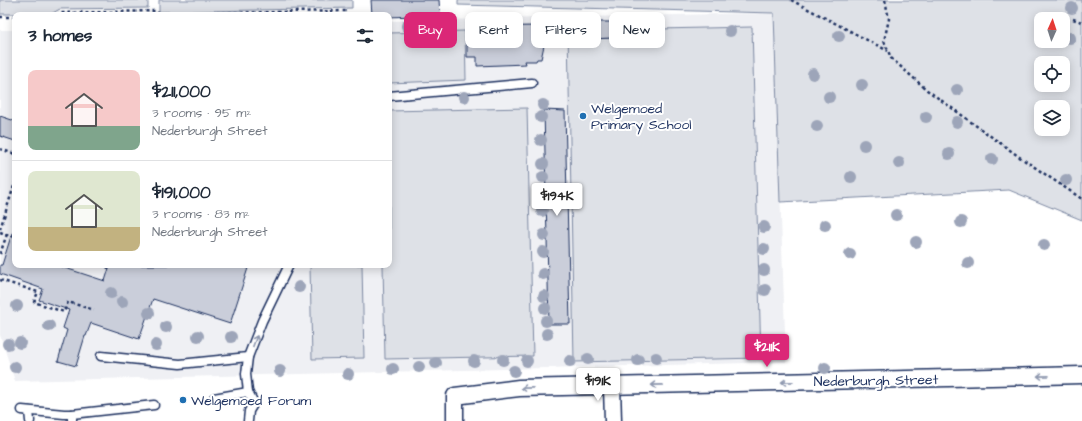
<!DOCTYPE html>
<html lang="en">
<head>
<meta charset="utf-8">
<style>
  :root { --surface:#fff; --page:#f6f6f7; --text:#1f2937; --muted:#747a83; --line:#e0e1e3; --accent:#db2777 }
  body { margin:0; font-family:"Architects Daughter",sans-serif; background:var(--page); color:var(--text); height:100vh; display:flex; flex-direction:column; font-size:15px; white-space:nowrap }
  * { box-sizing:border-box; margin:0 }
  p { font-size:13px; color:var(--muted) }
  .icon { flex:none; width:22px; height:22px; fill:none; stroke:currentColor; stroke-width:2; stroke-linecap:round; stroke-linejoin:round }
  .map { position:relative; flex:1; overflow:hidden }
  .side { position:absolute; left:12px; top:12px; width:380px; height:256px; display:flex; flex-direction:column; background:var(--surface); border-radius:8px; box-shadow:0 2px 10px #0003 }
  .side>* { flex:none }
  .guide { position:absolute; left:404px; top:12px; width:380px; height:36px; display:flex; gap:8px }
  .needle { width:26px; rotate:3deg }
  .buttons { position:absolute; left:1034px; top:12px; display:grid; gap:8px }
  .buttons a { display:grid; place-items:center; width:36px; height:36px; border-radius:8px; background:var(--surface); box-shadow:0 2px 10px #0003; font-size:20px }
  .price { position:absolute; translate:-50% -34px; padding:0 9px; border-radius:4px; background:#fff; color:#222; font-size:13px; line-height:26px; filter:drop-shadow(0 1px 2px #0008) }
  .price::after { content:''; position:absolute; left:50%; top:24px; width:12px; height:9px; margin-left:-6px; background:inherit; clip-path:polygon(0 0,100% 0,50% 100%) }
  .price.on { background:var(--accent); color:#fff }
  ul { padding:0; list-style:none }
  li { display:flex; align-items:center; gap:12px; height:100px; padding:0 16px }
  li+li { border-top:1px solid var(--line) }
  li span { display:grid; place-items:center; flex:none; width:112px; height:80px; border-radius:8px; color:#555 }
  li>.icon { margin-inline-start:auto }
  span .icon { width:48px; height:48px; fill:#fffc; stroke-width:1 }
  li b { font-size:17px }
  h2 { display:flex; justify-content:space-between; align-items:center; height:48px; padding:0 16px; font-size:17px }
  .tag { padding:0 14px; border-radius:8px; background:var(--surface); box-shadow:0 2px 10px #0003; font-size:14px; line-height:36px }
  .tag.on { background:var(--accent); color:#fff }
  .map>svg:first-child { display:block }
  .built { fill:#eff0f4 }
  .green { fill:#dee1e7; stroke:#7c88a2; fill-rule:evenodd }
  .building { fill:#caceda; stroke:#1b2f5e }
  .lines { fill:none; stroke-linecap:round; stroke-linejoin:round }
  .service-casing { stroke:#1b2f5e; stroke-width:11 }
  .minor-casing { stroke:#1b2f5e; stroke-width:19 }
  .path { stroke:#1b2f5e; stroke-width:2.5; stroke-dasharray:3 3; stroke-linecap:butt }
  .service { stroke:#fff; stroke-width:8 }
  .minor { stroke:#fff; stroke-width:16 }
  .tree { fill:#9da5b9 }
  .oneway { stroke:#8d97ae }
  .poi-dot { fill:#1f6fb2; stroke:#fff; stroke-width:1.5 }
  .labels { text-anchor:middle; stroke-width:4; stroke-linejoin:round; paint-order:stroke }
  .poi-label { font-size:14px; fill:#1b2f5e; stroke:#fff; text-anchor:start }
  .street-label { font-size:14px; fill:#1b2f5e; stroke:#fff }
</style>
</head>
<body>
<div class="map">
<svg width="1082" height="421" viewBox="0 0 1082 421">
  <rect width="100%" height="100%" fill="#fff"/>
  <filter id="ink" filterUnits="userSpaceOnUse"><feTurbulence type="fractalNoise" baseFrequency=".025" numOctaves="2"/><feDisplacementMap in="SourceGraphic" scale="8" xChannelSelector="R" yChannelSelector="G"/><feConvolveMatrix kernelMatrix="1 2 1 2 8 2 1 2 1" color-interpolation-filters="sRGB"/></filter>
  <g filter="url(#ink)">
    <path class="built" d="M774,13L786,362L15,381L0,335V30H15V265H389V21Z"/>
    <g class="green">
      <path d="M0,0H148V8L60,9L51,14H0Z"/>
      <path d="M159,0H352V8L159,12Z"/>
      <path d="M458,0H1082V220L1009,190L780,202L774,13L458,5ZM1041,19H1063V41H1041ZM1041,63H1063V85H1041ZM1041,107H1063V129H1041Z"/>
      <path d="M752,27L761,358L574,362L568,30H591V39L612,38V30Z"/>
      <path d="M465,31L466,80L389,83V33Z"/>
      <path d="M527,108L533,356L385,359L383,265H389V111Z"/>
      <path d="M310,265H362L364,358L312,359Z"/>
    </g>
    <g class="building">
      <path d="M371,0H439L440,15L389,17V15H372Z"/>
      <path d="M591,22H612V38L591,39Z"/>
      <path d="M537,26L538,41H545L541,59H537L536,61H525L526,64L477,66V57H467V27Z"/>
      <path d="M544,110L565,111L570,324H549Z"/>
      <path d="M0,116L15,121V141L0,136Z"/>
      <path d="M12,233H15V265H56L105,281L110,265H249L230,324L153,299L139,339L91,323L86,336H85L76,366L58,361L67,330L63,328L69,310L39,300L43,289L0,274V265H2Z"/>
    </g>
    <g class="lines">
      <g class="service-casing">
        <g id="service">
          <path d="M389,96L532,83"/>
          <path d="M101,356L180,364L248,357"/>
          <path d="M214,398L248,392"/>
          <path d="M22,410L64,414H72V421"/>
          <path d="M29,411L30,421"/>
          <path d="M72,414L154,405"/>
          <path d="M248,421L249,411L254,403L248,392L246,374L248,357L262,321L289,265"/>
        </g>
      </g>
      <g class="minor-casing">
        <g id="minor">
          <path d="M612,386L613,421"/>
          <path d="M455,421V396L519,388L1082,375"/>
        </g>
      </g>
      <g class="path">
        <path d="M791,0L888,51"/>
        <path d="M885,0L889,19L884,41L891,58L927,90L1018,156L1082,199"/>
        <path d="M56,15L60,13L155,11L160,14L346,11"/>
        <path d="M0,17H15"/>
        <path d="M1073,19L1082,22"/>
        <path d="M0,149L15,154"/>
        <path d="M0,229L15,183"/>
        <path d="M0,232L15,237"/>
        <path d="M0,254L7,234"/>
        <path d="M101,265L109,268"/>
        <path d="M0,280L38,292L34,302L64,312L68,302L94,310"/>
      </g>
      <use href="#service" class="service"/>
      <use href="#minor" class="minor"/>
    </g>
    <g class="tree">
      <circle cx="1072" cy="8" r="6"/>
      <circle cx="407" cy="26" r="6"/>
      <circle cx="730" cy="31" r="6"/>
      <circle cx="839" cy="36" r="6"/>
      <circle cx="1070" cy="38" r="6"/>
      <circle cx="813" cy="74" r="6"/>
      <circle cx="862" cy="85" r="6"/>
      <circle cx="957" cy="90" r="6"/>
      <circle cx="464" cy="97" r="6"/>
      <circle cx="829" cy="97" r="6"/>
      <circle cx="543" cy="105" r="6"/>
      <circle cx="541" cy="117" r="6"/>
      <circle cx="926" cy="117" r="6"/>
      <circle cx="957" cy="122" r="6"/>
      <circle cx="817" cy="126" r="6"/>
      <circle cx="541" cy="140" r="6"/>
      <circle cx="864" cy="145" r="6"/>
      <circle cx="949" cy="154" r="6"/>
      <circle cx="992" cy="159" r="6"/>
      <circle cx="899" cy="163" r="6"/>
      <circle cx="543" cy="164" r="6"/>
      <circle cx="543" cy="177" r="6"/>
      <circle cx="851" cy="177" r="6"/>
      <circle cx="1066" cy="180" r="6"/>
      <circle cx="542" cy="198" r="6"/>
      <circle cx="542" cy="211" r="6"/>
      <circle cx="896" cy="215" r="6"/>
      <circle cx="961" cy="222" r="6"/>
      <circle cx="825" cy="225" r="6"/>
      <circle cx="764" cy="227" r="6"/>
      <circle cx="544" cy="235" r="6"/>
      <circle cx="916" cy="242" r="6"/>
      <circle cx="1044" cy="245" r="6"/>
      <circle cx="764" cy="249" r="6"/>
      <circle cx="543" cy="252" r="6"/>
      <circle cx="850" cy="254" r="6"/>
      <circle cx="968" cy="263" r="6"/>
      <circle cx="764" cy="270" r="6"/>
      <circle cx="543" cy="274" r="6"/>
      <circle cx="299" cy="287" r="6"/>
      <circle cx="765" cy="290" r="6"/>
      <circle cx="111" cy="293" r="6"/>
      <circle cx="544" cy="296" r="6"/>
      <circle cx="122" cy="302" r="6"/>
      <circle cx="17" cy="306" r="6"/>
      <circle cx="545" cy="308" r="6"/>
      <circle cx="149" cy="313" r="6"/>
      <circle cx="546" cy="321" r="6"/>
      <circle cx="49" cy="326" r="6"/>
      <circle cx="166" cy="327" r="6"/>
      <circle cx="547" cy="334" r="6"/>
      <circle cx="198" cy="336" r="6"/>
      <circle cx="231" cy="337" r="6"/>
      <circle cx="20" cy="343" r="6"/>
      <circle cx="8" cy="344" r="6"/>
      <circle cx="156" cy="345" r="6"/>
      <circle cx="772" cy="348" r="6"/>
      <circle cx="656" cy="358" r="6"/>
      <circle cx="588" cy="359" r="6"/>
      <circle cx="503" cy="360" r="6"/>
      <circle cx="638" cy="360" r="6"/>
      <circle cx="474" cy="361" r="6"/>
      <circle cx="527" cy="361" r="6"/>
      <circle cx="570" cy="361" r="6"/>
      <circle cx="436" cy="363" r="6"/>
      <circle cx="15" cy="367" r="6"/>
      <circle cx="419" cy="367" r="6"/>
      <circle cx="825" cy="368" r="6"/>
      <circle cx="393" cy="369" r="6"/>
      <circle cx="280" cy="371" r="6"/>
      <circle cx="514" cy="371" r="6"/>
      <circle cx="348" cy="374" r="6"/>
    </g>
    <defs><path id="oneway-shaft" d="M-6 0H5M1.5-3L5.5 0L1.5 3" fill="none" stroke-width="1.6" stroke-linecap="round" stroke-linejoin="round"/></defs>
    <g class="oneway">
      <use href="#oneway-shaft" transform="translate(255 341) rotate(-69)"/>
      <use href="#oneway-shaft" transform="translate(1043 376) rotate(179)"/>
      <use href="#oneway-shaft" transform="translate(787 382) rotate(179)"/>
      <use href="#oneway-shaft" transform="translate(657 385) rotate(179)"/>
      <use href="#oneway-shaft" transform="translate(527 388) rotate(179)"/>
    </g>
  </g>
  <g class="poi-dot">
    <circle cx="583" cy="116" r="4"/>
    <circle cx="183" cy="400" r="4"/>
  </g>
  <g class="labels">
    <g class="poi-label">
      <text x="591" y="113">Welgemoed<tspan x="591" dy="16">Primary School</tspan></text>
      <text x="191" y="405">Welgemoed Forum</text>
    </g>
    <g class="street-label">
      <text transform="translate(876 380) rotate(-1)" y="5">Nederburgh Street</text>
    </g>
  </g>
</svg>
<div class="buttons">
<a><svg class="needle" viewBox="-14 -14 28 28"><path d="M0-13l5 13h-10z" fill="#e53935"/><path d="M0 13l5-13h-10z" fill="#747a83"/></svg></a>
<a><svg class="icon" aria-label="locate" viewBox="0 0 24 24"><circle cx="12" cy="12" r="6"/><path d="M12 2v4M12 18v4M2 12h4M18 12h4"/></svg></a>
<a><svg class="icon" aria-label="layers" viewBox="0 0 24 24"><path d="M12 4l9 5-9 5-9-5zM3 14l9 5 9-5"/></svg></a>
</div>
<b class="price" style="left:557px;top:217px">$194K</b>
<b class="price on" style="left:767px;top:368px">$211K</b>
<b class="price" style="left:598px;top:402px">$191K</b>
<div class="guide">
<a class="tag on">Buy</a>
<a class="tag">Rent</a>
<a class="tag">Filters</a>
<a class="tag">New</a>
</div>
<section class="side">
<h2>3 homes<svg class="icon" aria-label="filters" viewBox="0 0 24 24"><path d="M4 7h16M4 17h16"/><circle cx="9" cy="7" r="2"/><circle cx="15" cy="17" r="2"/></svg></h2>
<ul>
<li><span style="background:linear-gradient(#f6c9c9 70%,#7fa58c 0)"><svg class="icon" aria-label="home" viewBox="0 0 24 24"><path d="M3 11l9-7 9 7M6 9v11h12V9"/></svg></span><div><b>$211,000</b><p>3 rooms · 95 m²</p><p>Nederburgh Street</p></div></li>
<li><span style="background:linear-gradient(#dfe7d0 70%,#c2b280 0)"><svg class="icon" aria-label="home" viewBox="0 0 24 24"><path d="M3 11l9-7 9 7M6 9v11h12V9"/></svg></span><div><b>$191,000</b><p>3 rooms · 83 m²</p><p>Nederburgh Street</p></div></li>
</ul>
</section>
</div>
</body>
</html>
